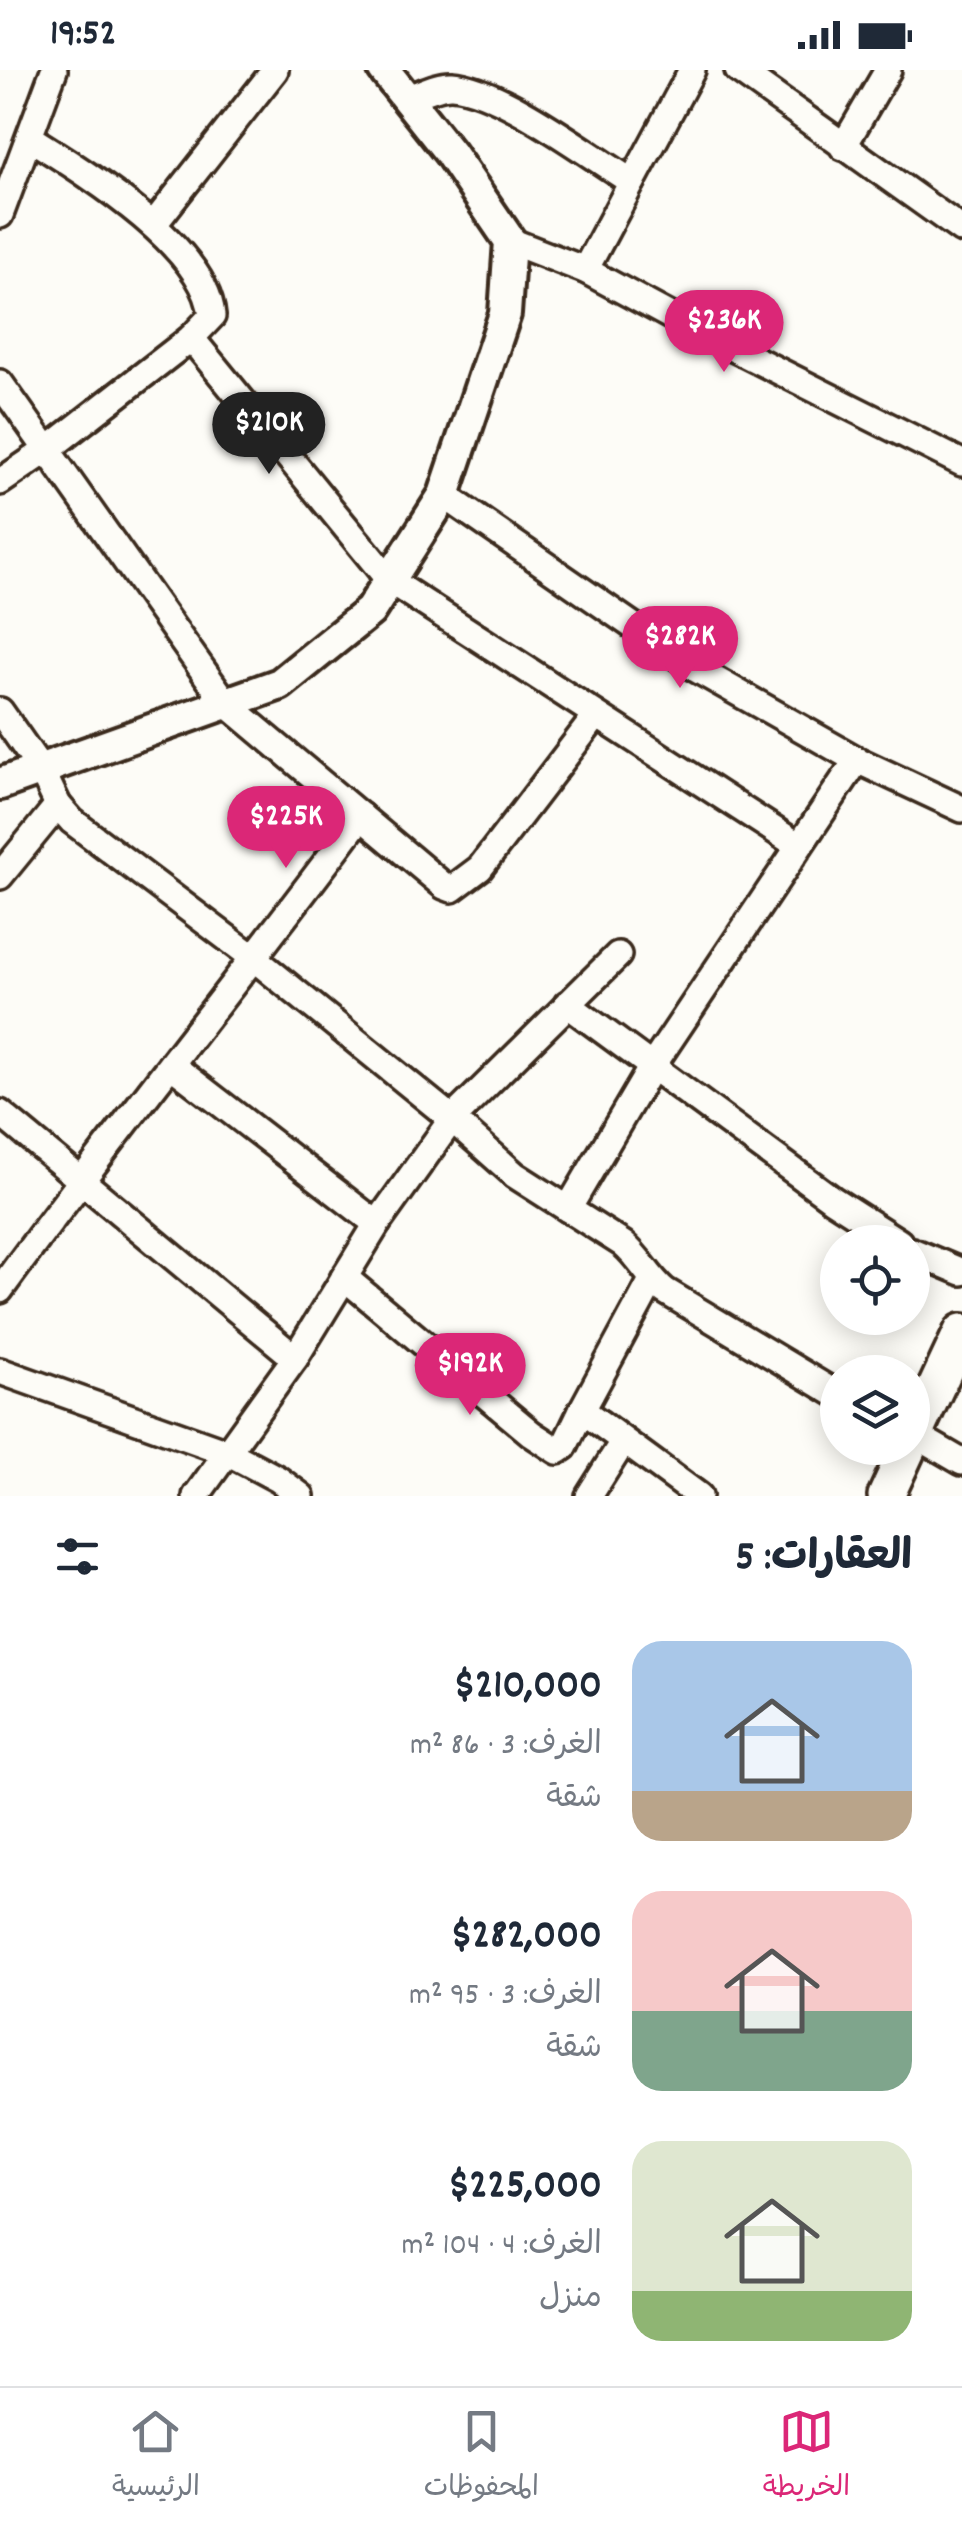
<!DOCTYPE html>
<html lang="ar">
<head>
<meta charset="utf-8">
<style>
  :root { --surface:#fff; --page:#f2f2f3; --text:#1f2937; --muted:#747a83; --line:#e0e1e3; --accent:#db2777 }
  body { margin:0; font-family:Dekko,"Playpen Sans Arabic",sans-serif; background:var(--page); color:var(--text); direction:rtl; height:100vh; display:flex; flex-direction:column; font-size:38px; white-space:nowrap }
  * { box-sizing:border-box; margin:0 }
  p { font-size:32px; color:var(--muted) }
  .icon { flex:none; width:55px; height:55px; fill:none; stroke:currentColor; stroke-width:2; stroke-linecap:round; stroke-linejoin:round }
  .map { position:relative; height:1426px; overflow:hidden; direction:ltr }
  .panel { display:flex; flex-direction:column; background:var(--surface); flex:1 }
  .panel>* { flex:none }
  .controls { position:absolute; left:820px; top:1155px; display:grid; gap:20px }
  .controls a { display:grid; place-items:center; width:110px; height:110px; border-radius:50%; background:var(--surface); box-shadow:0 5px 25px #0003; font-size:50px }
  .price { position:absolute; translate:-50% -85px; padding:0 22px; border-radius:35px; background:var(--accent); color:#fff; font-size:32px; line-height:65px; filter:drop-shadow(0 2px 5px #0008) }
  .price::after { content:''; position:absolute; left:50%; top:60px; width:30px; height:22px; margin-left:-15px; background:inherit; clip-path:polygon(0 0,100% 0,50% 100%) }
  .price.on { background:#222; color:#fff }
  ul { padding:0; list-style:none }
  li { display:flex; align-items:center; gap:30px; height:250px; padding:0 50px }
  li span { display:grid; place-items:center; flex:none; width:280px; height:200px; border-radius:30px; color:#555 }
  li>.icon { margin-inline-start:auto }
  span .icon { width:120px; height:120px; fill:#fffc; stroke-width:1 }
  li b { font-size:42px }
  h2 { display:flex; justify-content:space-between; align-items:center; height:120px; padding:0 50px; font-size:42px }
  .status { display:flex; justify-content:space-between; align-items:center; height:70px; padding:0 50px; background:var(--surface); direction:ltr }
  .status svg { height:28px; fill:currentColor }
  .tabs { display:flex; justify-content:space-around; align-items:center; height:140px; border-top:2px solid var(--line); background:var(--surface); font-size:28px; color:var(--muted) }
  .tabs a { display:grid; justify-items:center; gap:5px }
  .tabs .on { color:var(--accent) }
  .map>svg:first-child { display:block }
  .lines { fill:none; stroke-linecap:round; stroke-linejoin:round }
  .minor-casing { stroke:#3b2a1e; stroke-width:32 }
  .tertiary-casing { stroke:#3b2a1e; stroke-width:38 }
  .secondary-casing { stroke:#3b2a1e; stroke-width:42 }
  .minor { stroke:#fdfcf7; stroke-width:25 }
  .tertiary { stroke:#fdfcf7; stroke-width:30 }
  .secondary { stroke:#fdfcf7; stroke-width:35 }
</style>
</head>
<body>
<div class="status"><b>19:52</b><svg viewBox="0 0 49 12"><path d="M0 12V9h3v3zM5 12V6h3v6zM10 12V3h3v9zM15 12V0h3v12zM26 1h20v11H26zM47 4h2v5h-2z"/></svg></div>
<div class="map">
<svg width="962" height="1426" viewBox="0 0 962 1426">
  <rect width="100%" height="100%" fill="#fdfcf7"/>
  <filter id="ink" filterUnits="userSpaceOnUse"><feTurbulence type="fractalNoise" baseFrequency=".01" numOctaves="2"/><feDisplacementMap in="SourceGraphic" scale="20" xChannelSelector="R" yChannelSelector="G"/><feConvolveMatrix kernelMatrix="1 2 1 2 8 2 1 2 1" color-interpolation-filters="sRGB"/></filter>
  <g filter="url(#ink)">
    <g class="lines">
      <g class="minor-casing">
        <g id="minor">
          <path d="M738,0L962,160"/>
          <path d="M407,28C420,24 439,14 452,15C502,19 588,85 632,112"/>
          <path d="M843,77L888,0"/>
          <path d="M0,145L54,0"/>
          <path d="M154,154L275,0"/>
          <path d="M510,171L585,200L685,254L962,393"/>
          <path d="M585,200L692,0"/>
          <path d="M191,268L389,510L799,776"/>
          <path d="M0,313L226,633L444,816L452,819L480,798L596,646"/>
          <path d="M0,412L47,380L191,268L212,246C206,176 84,102 30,68"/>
          <path d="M444,425L691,596L857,690L962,739"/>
          <path d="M0,641L42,701L58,735L72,751L255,889L452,1049L515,1105L623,1174C640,1188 648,1207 665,1221L838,1325"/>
          <path d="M0,806L58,735"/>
          <path d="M567,934L832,1129L899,1172"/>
          <path d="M171,995L377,1154"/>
          <path d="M0,1043L295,1288"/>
          <path d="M568,1139L651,998L857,690"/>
          <path d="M912,1181L962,1202"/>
          <path d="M344,1207L532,1364L558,1381L564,1377L582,1340"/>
          <path d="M652,1210L582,1340L699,1426"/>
          <path d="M0,1220C117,1059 243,905 361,746"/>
          <path d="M0,1301L227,1382L278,1409L301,1426"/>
          <path d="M912,1363L962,1392"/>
          <path d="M196,1426L295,1288L377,1154L452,1049L618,885"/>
          <path d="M589,1426L623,1372"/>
        </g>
      </g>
      <g class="tertiary-casing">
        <path id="tertiary" d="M0,714L280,614L370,541L444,425L505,244L510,171L450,83L384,0"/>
      </g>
      <g class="secondary-casing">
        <g id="secondary">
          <path d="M912,1369L962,1262"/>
          <path d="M886,1426L908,1378"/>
        </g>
      </g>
      <use href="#minor" class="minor"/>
      <use href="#tertiary" class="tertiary"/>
      <use href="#secondary" class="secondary"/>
    </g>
  </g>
</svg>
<div class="controls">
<a><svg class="icon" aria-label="locate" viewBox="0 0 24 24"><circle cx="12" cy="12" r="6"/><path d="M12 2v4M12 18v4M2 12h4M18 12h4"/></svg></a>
<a><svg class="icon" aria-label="layers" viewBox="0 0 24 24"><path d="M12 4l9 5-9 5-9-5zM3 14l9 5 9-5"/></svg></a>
</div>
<b class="price" style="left:724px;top:305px">$236K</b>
<b class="price on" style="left:269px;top:407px">$210K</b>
<b class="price" style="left:680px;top:621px">$282K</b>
<b class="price" style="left:286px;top:801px">$225K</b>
<b class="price" style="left:470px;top:1348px">$192K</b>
</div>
<section class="panel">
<h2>العقارات: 5<svg class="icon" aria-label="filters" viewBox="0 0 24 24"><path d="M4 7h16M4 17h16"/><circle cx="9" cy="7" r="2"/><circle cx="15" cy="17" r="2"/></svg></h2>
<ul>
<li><span style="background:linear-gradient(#a9c7e8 75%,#b9a48a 0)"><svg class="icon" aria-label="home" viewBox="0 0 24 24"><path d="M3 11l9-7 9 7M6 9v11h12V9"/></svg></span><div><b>$210,000</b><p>الغرف: 3 · 86 m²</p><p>شقة</p></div></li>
<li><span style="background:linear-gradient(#f6c9c9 60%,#7fa58c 0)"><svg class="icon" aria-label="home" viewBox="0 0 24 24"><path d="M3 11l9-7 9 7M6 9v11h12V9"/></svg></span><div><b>$282,000</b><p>الغرف: 3 · 95 m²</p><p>شقة</p></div></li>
<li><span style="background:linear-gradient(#dfe7d0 75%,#8fb573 0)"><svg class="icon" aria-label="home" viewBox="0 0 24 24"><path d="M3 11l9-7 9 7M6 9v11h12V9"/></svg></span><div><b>$225,000</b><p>الغرف: 4 · 104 m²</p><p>منزل</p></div></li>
</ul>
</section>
<nav class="tabs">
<a class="on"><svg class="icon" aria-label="map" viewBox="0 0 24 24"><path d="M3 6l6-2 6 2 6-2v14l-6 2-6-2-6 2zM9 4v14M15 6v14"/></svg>الخريطة</a>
<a><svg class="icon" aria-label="saved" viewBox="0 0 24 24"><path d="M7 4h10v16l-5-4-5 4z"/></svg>المحفوظات</a>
<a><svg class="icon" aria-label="home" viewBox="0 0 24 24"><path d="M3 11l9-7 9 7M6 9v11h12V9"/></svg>الرئيسية</a>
</nav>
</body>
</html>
